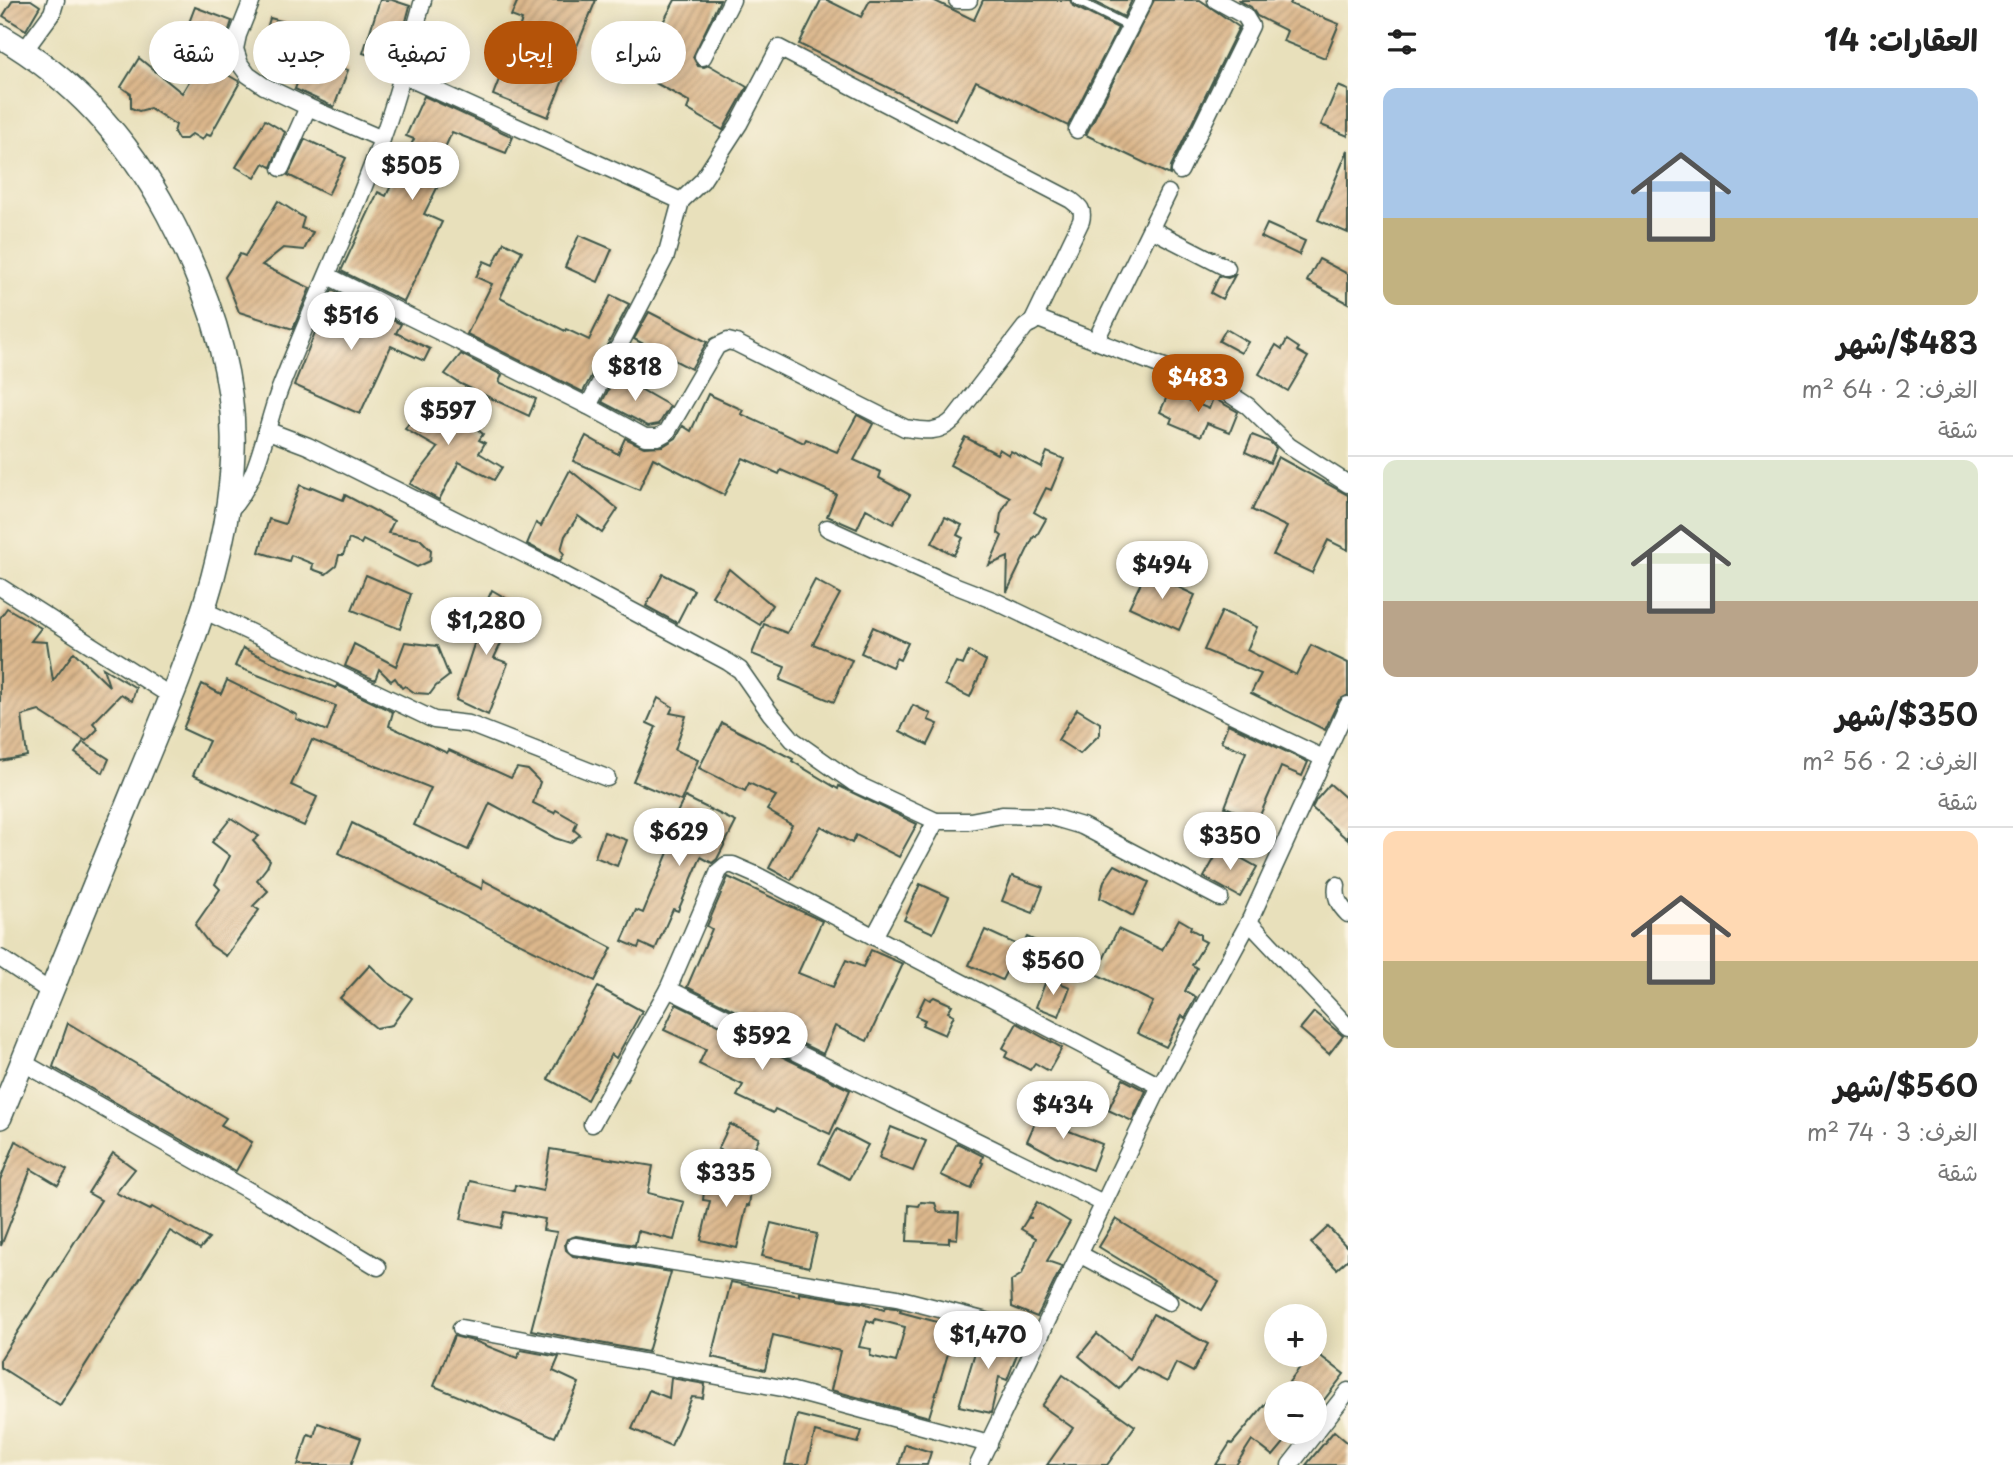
<!DOCTYPE html>
<html lang="ar">
<head>
<meta charset="utf-8">
<style>
  :root { --surface:#fff; --page:#f6f6f6; --text:#222; --muted:#767676; --line:#e0e0e0; --accent:#b45309 }
  body { margin:0; font-family:"Playpen Sans","Playpen Sans Arabic",sans-serif; background:var(--page); color:var(--text); direction:rtl; height:100vh; display:flex; flex-direction:column; font-size:26px; white-space:nowrap }
  * { box-sizing:border-box; margin:0 }
  p { font-size:23px; color:var(--muted) }
  .icon { flex:none; width:38px; height:38px; fill:none; stroke:currentColor; stroke-width:2; stroke-linecap:round; stroke-linejoin:round }
  .map { position:relative; flex:1; overflow:hidden; direction:ltr }
  .panel { display:flex; flex-direction:column; background:var(--surface); width:665px }
  .panel>* { flex:none }
  .banner { position:absolute; left:21px; top:21px; width:665px; height:63px; direction:rtl; display:flex; gap:14px }
  .tools { position:absolute; left:1264px; top:1304px; display:grid; gap:14px }
  .tools a { display:grid; place-items:center; width:63px; height:63px; border-radius:50%; background:var(--surface); box-shadow:0 4px 18px #0003; font-size:35px }
  .price { position:absolute; translate:-50% -60px; padding:0 16px; border-radius:24px; background:#fff; color:#222; font-size:23px; line-height:46px; filter:drop-shadow(0 2px 4px #0008) }
  .price::after { content:''; position:absolute; left:50%; top:42px; width:21px; height:16px; margin-left:-10px; background:inherit; clip-path:polygon(0 0,100% 0,50% 100%) }
  .price.active { background:var(--accent); color:#fff }
  ul { padding:0; list-style:none }
  li { display:grid; align-content:center; gap:14px; height:371px; padding:0 35px }
  li+li { border-top:2px solid var(--line) }
  li span { display:grid; place-items:center; height:217px; border-radius:14px; color:#555 }
  li>.icon { margin-inline-start:auto }
  span .icon { width:126px; height:126px; fill:#fffc; stroke-width:1 }
  li b { font-size:30px }
  h2 { display:flex; justify-content:space-between; align-items:center; height:84px; padding:0 35px; font-size:30px }
  .chip { padding:0 24px; border-radius:32px; background:var(--surface); box-shadow:0 4px 18px #0003; font-size:24px; line-height:63px }
  .chip.active { background:var(--accent); color:#fff }
  main { display:flex; flex:1; min-height:0 }
  .map>svg:first-child { display:block }
  .building { fill:url(#building-hatch); fill-rule:evenodd }
  .lines { fill:none; stroke-linecap:round; stroke-linejoin:round }
  .lane-casing { stroke:#3d5548; stroke-width:11 }
  .street-casing { stroke:#3d5548; stroke-width:19 }
  .secondary-casing { stroke:#3d5548; stroke-width:26 }
  .lane { stroke:#fff; stroke-width:8 }
  .street { stroke:#fff; stroke-width:16 }
  .secondary { stroke:#fff; stroke-width:23 }
</style>
</head>
<body>
<main>
<section class="panel">
<h2>العقارات: 14<svg class="icon" aria-label="filters" viewBox="0 0 24 24"><path d="M4 7h16M4 17h16"/><circle cx="9" cy="7" r="2"/><circle cx="15" cy="17" r="2"/></svg></h2>
<ul>
<li><span style="background:linear-gradient(#a9c7e8 60%,#c2b280 0)"><svg class="icon" aria-label="home" viewBox="0 0 24 24"><path d="M3 11l9-7 9 7M6 9v11h12V9"/></svg></span><div><b>$483/شهر</b><p>الغرف: 2 · 64 m²</p><p>شقة</p></div></li>
<li><span style="background:linear-gradient(#dfe7d0 65%,#b9a48a 0)"><svg class="icon" aria-label="home" viewBox="0 0 24 24"><path d="M3 11l9-7 9 7M6 9v11h12V9"/></svg></span><div><b>$350/شهر</b><p>الغرف: 2 · 56 m²</p><p>شقة</p></div></li>
<li><span style="background:linear-gradient(#ffd9b3 60%,#c2b280 0)"><svg class="icon" aria-label="home" viewBox="0 0 24 24"><path d="M3 11l9-7 9 7M6 9v11h12V9"/></svg></span><div><b>$560/شهر</b><p>الغرف: 3 · 74 m²</p><p>شقة</p></div></li>
</ul>
</section>
<div class="map">
<svg width="1348" height="1465" viewBox="0 0 1348 1465">
  <defs>
    <pattern id="building-hatch" width="6" height="6" patternUnits="userSpaceOnUse" patternTransform="scale(1.75)"><rect width="6" height="6" fill="#dcb78c"/><path d="M-1 1l2-2M0 6l6-6M5 7l2-2" fill="none" stroke="#b29673"/></pattern>
  </defs>
  <rect width="100%" height="100%" fill="#fcf5e5"/>
  <filter id="ink" filterUnits="userSpaceOnUse"><feTurbulence type="fractalNoise" baseFrequency=".0143" numOctaves="2"/><feDisplacementMap in="SourceGraphic" scale="14" xChannelSelector="R" yChannelSelector="G"/><feConvolveMatrix kernelMatrix="1 2 1 2 8 2 1 2 1" color-interpolation-filters="sRGB"/></filter>
  <filter id="wash" filterUnits="userSpaceOnUse"><feTurbulence type="fractalNoise" baseFrequency=".00686" numOctaves="4" result="noise"/><feDisplacementMap in="SourceGraphic" scale="28" xChannelSelector="R" yChannelSelector="G"/><feGaussianBlur stdDeviation="1.57" result="paint"/><feColorMatrix in="noise" values="0 0 0 0 0 0 0 0 0 0 0 0 0 0 0 0 0 1.4 0 .05"/><feComposite in="paint" operator="in"/></filter>
  <g filter="url(#wash)">
    <rect width="100%" height="100%" fill="#e8e0bb"/>
    <g id="blocks">
      <g class="building">
        <path d="M13,0H31L40,6L26,30L3,16Z"/>
        <path d="M380,0H392L410,6L395,63L363,53Z"/>
        <path d="M518,0H596L548,117L493,95L522,20L511,16Z"/>
        <path d="M675,0H720L693,57L698,66L704,67L709,65L747,87L723,130L687,109L690,102L652,81L672,46L655,37Z"/>
        <path d="M821,0H827L861,17L870,0H933L974,20L983,0H1070L1073,6L1118,28L1068,126L976,81L956,121L799,44Z"/>
        <path d="M1091,0H1132L1124,17Z"/>
        <path d="M1154,0H1200L1239,27L1171,166L1170,175L1086,135Z"/>
        <path d="M1238,0H1292L1290,4L1339,24L1325,58L1283,41L1287,31L1257,16L1251,7Z"/>
        <path d="M195,7L232,21L228,33L225,53L182,41Z"/>
        <path d="M270,18L300,26L294,50L348,70L334,107L295,89L301,73L258,61Z"/>
        <path d="M139,58L182,93L202,60L240,82L210,136L206,134L202,140L192,134L186,139H178L174,132L176,125L150,108L139,111L131,108V94L121,87Z"/>
        <path d="M1338,86L1348,90V136L1321,125Z"/>
        <path d="M424,96L513,137L506,153L452,132L439,161L448,166L424,214L442,222L404,302L341,271L378,192L386,196L414,139L406,136Z"/>
        <path d="M265,120L285,132L271,167L264,163L255,178L236,167Z"/>
        <path d="M305,139L346,158L328,195L288,175Z"/>
        <path d="M1348,150V233L1318,220Z"/>
        <path d="M278,201L304,218L301,228L313,232L304,250L283,248L262,265L310,288L293,329L239,312L225,277L240,254L245,256Z"/>
        <path d="M1267,224L1305,241L1299,255L1261,237Z"/>
        <path d="M579,235L612,249L598,282L565,267Z"/>
        <path d="M504,242L522,251L500,298L565,331L566,329L589,340L611,295L629,304L583,392L467,334L492,284L476,277L484,261L493,265Z"/>
        <path d="M1319,259L1348,274V303L1307,281Z"/>
        <path d="M1235,275L1222,299L1211,293L1219,276L1228,278Z"/>
        <path d="M332,290L401,324L396,333L430,349L424,361L391,346L360,414L294,385Z"/>
        <path d="M649,312L707,342L691,369L634,339Z"/>
        <path d="M1226,329L1248,342L1241,353L1219,341Z"/>
        <path d="M1287,340L1299,348L1297,351L1308,357L1288,391L1259,374L1276,345L1282,349Z"/>
        <path d="M461,354L502,375L499,382L536,399L529,416L461,384L445,374Z"/>
        <path d="M616,375L670,406L659,424L648,426L602,402Z"/>
        <path d="M1169,392L1209,409L1213,398L1238,412L1230,432L1207,423L1201,436L1170,423L1172,418L1160,412Z"/>
        <path d="M708,394L743,410L741,414L804,443L806,439L837,452L857,415L873,424L854,460L881,472L879,478L910,495L893,524L866,509L857,529L827,516L836,494L781,470L779,474L743,458L724,495L653,458L639,490L573,461L586,436L618,454L625,438L644,447L663,446L676,438L683,426L691,431Z"/>
        <path d="M427,397L466,420L483,434L479,440L485,443L479,453L502,467L494,480L459,462L439,500L410,484L438,448L405,429Z"/>
        <path d="M1252,435L1270,442L1276,448L1270,463L1245,452Z"/>
        <path d="M965,437L997,454L999,449L1009,455L1011,451L1041,467L1047,452L1064,459L1051,490L1046,488L1034,512L1046,519L1036,537L1034,536L1007,592L1008,557L989,565L1002,536L998,533L1001,513L1010,497L950,465Z"/>
        <path d="M1278,457L1348,495V550L1328,540L1312,573L1273,555L1287,527L1252,510Z"/>
        <path d="M570,470L618,509L602,533L578,516L565,536L561,550L564,554L560,561L527,544L536,523L541,526Z"/>
        <path d="M300,485L310,489L312,487L343,500L345,495L394,521L388,533L420,539L431,550L430,561L417,567L363,540L361,544L349,539L343,555H339L336,566L326,574L312,569L313,564L291,555L289,561L259,552L269,519L285,524Z"/>
        <path d="M945,517L962,525L957,535L963,538L954,555L932,543Z"/>
        <path d="M729,569L772,605L760,625L712,596Z"/>
        <path d="M1146,572L1195,595L1179,630L1129,607Z"/>
        <path d="M663,574L694,590L677,623L646,606Z"/>
        <path d="M366,575L411,594L400,629L352,610Z"/>
        <path d="M815,580L840,594L813,644L852,660L834,702L780,680L785,667L752,654L764,624L787,633Z"/>
        <path d="M492,590L509,600L503,615L512,620L494,658L508,663L488,715L456,700L475,641L470,639Z"/>
        <path d="M7,608L41,628L31,641L47,642L53,681L74,652L109,686L103,668L136,688L132,701L121,694L93,723L98,729L86,741L39,711L22,716L27,756L0,761V618Z"/>
        <path d="M1222,611L1257,627L1247,650L1296,675L1311,645L1348,663V695L1339,700L1325,730L1251,693L1261,674L1204,650Z"/>
        <path d="M873,627L908,643L900,660L896,658L892,667L861,653Z"/>
        <path d="M405,642L437,646L449,676L436,686L430,694L415,693L405,686L402,688L395,678L391,681L379,669L375,680L345,666L354,644L396,666Z"/>
        <path d="M243,648L286,669L336,688L337,685L393,712L389,726L447,753L449,750L511,778L517,768L528,770L540,782L533,803L554,813L556,810L577,822L574,830L580,835L570,843L555,838L490,803L468,850L414,825L431,788L312,740L291,785L317,797L304,826L193,775L209,741L183,729L202,684L221,694L227,680L297,715L296,719L327,731L336,706L235,666Z"/>
        <path d="M969,651L986,661L970,697L945,685L956,662L963,665Z"/>
        <path d="M658,698L673,707L670,713L686,716L675,750L698,760L681,801L633,781L656,727L647,723Z"/>
        <path d="M913,705L931,714L928,720L938,724L928,745L900,731Z"/>
        <path d="M1077,709L1100,723V734L1080,754L1058,740Z"/>
        <path d="M722,723L793,759L792,761L838,789L839,786L917,824L899,857L856,835L852,843L821,826L791,880L769,868L792,825L767,810L776,796L749,783L745,791L699,768Z"/>
        <path d="M1228,724L1308,762L1302,776L1281,767L1258,820L1225,807L1246,752L1221,742Z"/>
        <path d="M83,742L109,759L103,773L75,753Z"/>
        <path d="M1330,784L1348,800V840L1312,808L1316,800Z"/>
        <path d="M685,797L736,822L717,859L712,863L701,857L678,911L673,909L655,950L640,943L638,948L622,941L636,910L643,913L672,843L664,838Z"/>
        <path d="M231,818L259,836L253,841L270,860L267,867L257,880L268,891L253,906L259,910L226,956L210,945L195,925L220,889L215,884L230,856L212,842Z"/>
        <path d="M352,823L482,889L483,880L612,948L595,981L339,853Z"/>
        <path d="M604,832L627,840L617,866L595,857Z"/>
        <path d="M1221,847L1257,867L1240,897L1204,877Z"/>
        <path d="M1115,865L1149,882L1133,916L1100,898L1104,881Z"/>
        <path d="M1012,876L1043,887L1033,913L1002,901Z"/>
        <path d="M728,877L822,921L798,973L833,987L846,960L863,967L871,950L903,964L867,1041L835,1026L823,1054L687,987L712,929L707,926Z"/>
        <path d="M920,884L949,897L933,933L904,920Z"/>
        <path d="M1179,919L1191,926L1190,929L1200,934V939L1206,942L1192,965L1197,968L1185,991L1196,997L1185,1018L1182,1016L1166,1047L1137,1033L1153,1002L1096,974L1118,929L1162,950Z"/>
        <path d="M985,930L1022,947L1027,937L1054,949L1040,982L1008,968L1002,980L969,965Z"/>
        <path d="M370,965L386,981L412,998L392,1025L376,1028L340,998Z"/>
        <path d="M1047,978L1070,987L1059,1016L1036,1007Z"/>
        <path d="M598,987L642,1011L616,1058L611,1054L587,1100L548,1079Z"/>
        <path d="M925,997L930,1000L934,997L952,1005L948,1012L954,1015L945,1035L922,1025L925,1020L916,1016Z"/>
        <path d="M676,1004L850,1090L830,1134L775,1109L773,1113L737,1096L743,1085L699,1064L706,1049L664,1030Z"/>
        <path d="M1314,1012L1343,1036L1329,1054L1300,1029Z"/>
        <path d="M68,1023L226,1118L221,1125L252,1142L236,1171L53,1067Z"/>
        <path d="M1017,1023L1062,1048L1049,1071L1035,1063L1030,1070L1005,1057L1008,1051L1003,1048Z"/>
        <path d="M1123,1079L1146,1091L1132,1121L1108,1110Z"/>
        <path d="M1041,1109L1068,1121L1064,1129L1102,1144L1092,1170L1055,1156L1027,1141Z"/>
        <path d="M730,1124L759,1138L748,1163L718,1149Z"/>
        <path d="M891,1127L926,1141L913,1171L879,1158Z"/>
        <path d="M837,1129L868,1145L849,1179L819,1163Z"/>
        <path d="M16,1141L67,1170L58,1185L31,1169L1,1246L0,1180Z"/>
        <path d="M957,1143L983,1156L981,1162L983,1163L971,1189L941,1175Z"/>
        <path d="M550,1149L653,1166L648,1193L684,1202L674,1240L638,1231L635,1245L576,1236L567,1239L565,1244L566,1250L573,1256L671,1272L648,1352L531,1330L557,1232L543,1230L545,1219L505,1212L501,1228L461,1219L470,1181L514,1191L515,1185L543,1191Z"/>
        <path d="M113,1153L135,1169L116,1193L150,1210L152,1207L209,1239L200,1249L170,1231L60,1405L0,1367V1360L101,1200L88,1193Z"/>
        <path d="M706,1175L752,1180L749,1206L747,1205L737,1248L701,1240L710,1201L703,1200Z"/>
        <path d="M921,1202L935,1203L938,1212L959,1213L957,1239L949,1238V1243L907,1241L909,1205L919,1206Z"/>
        <path d="M1037,1202L1070,1222L1047,1261L1062,1266L1037,1317L1012,1307L1011,1281L1022,1274L1036,1238L1021,1229L1028,1218H1032L1028,1217Z"/>
        <path d="M1116,1219L1219,1282L1202,1310L1099,1247Z"/>
        <path d="M771,1223L817,1234L809,1267L762,1256Z"/>
        <path d="M1328,1227L1348,1248V1259L1337,1269L1311,1243Z"/>
        <path d="M731,1282L799,1296V1293L863,1303L884,1310L885,1307L895,1308L901,1310L900,1312L956,1327L929,1417L831,1390L840,1351L773,1335L765,1370L712,1357ZM875,1319L905,1327L896,1362L870,1356L871,1349L859,1347L867,1320L874,1323Z"/>
        <path d="M1153,1314L1208,1344L1193,1372L1176,1363L1167,1382L1137,1367L1119,1389L1079,1356L1097,1334L1129,1359Z"/>
        <path d="M981,1332L1021,1344L1007,1380L999,1377L991,1413L959,1406Z"/>
        <path d="M454,1336L477,1342L517,1358L521,1350L559,1357L553,1371L579,1383L555,1437L434,1386Z"/>
        <path d="M1314,1351L1344,1374L1314,1413V1393H1304L1289,1382L1310,1354H1314Z"/>
        <path d="M1063,1375L1135,1426L1107,1465H1047L1073,1428L1042,1406Z"/>
        <path d="M671,1378L705,1384L703,1398L692,1397L671,1446L632,1429L649,1390L669,1398Z"/>
        <path d="M1276,1391V1432H1293L1273,1456L1252,1440L1236,1465H1216L1230,1443L1232,1444Z"/>
        <path d="M797,1415L862,1431L858,1443L815,1432L807,1465H785Z"/>
        <path d="M318,1423L361,1438L351,1465H298L308,1434L314,1436Z"/>
        <path d="M1334,1431L1348,1443V1465H1306Z"/>
        <path d="M905,1444L931,1452L927,1465H899Z"/>
      </g>
    </g>
  </g>
  <g filter="url(#ink)">
    <use href="#blocks" fill-opacity="0" stroke="#3d5548" stroke-width="2"/>
    <g class="lines">
      <g class="lane-casing">
        <path id="lane" d="M1076,0L1130,27"/>
      </g>
      <g class="street-casing">
        <g id="street">
          <path d="M252,0L238,35L235,49L240,64L248,75L264,86L308,107L382,139"/>
          <path d="M957,0H969"/>
          <path d="M24,51L52,13L56,0"/>
          <path d="M703,57L732,0"/>
          <path d="M402,75L681,201"/>
          <path d="M1077,130L1144,0"/>
          <path d="M281,168L308,107"/>
          <path d="M1180,171L1251,26L1245,16L1216,0"/>
          <path d="M1151,229L1227,268"/>
          <path d="M328,276L588,406L645,437H658L667,432L717,346L728,341L736,343L905,428C925,431 939,434 954,419L1025,327L1035,320H1041L1222,389L1248,406L1289,446L1348,484"/>
          <path d="M1096,340L1168,193"/>
          <path d="M588,406L666,256L681,201L702,181L739,124L779,48L1071,200C1080,207 1084,210 1081,221L1032,323"/>
          <path d="M266,430L308,446L538,561L728,662L740,670L770,713L793,740L854,783L936,821H970L1002,815L1048,816L1082,826L1220,898"/>
          <path d="M228,512C261,479 264,428 281,386C313,303 352,223 382,139C399,93 410,46 423,0"/>
          <path d="M827,528L946,582L995,601L1323,758"/>
          <path d="M0,587L171,696"/>
          <path d="M203,610L434,720L469,724L607,778"/>
          <path d="M1337,885C1335,898 1339,905 1348,914"/>
          <path d="M1249,922L1348,1027"/>
          <path d="M874,937L936,821"/>
          <path d="M0,958L51,992"/>
          <path d="M668,989L719,871L726,865H733L756,875L1160,1086"/>
          <path d="M22,1062L276,1206L378,1267"/>
          <path d="M592,1124L668,989L1103,1203"/>
          <path d="M575,1246L897,1298L1041,1335"/>
          <path d="M1079,1254L1169,1302"/>
          <path d="M461,1328L782,1388L989,1444"/>
          <path d="M978,1465L1160,1086L1249,922L1348,705"/>
          <path d="M1290,1465L1348,1391"/>
        </g>
      </g>
      <g class="secondary-casing">
        <path id="secondary" d="M0,36C74,79 128,139 168,214C206,286 236,368 233,451C229,570 179,678 135,786C90,897 45,1007 0,1117"/>
      </g>
      <use href="#lane" class="lane"/>
      <use href="#street" class="street"/>
      <use href="#secondary" class="secondary"/>
    </g>
  </g>
</svg>
<div class="tools">
<a>+</a>
<a>−</a>
</div>
<b class="price" style="left:412px;top:202px">$505</b>
<b class="price" style="left:351px;top:352px">$516</b>
<b class="price" style="left:635px;top:403px">$818</b>
<b class="price active" style="left:1198px;top:414px">$483</b>
<b class="price" style="left:448px;top:447px">$597</b>
<b class="price" style="left:1162px;top:601px">$494</b>
<b class="price" style="left:486px;top:657px">$1,280</b>
<b class="price" style="left:679px;top:868px">$629</b>
<b class="price" style="left:1230px;top:872px">$350</b>
<b class="price" style="left:1053px;top:997px">$560</b>
<b class="price" style="left:762px;top:1072px">$592</b>
<b class="price" style="left:1063px;top:1141px">$434</b>
<b class="price" style="left:726px;top:1209px">$335</b>
<b class="price" style="left:988px;top:1371px">$1,470</b>
<div class="banner">
<a class="chip">شراء</a>
<a class="chip active">إيجار</a>
<a class="chip">تصفية</a>
<a class="chip">جديد</a>
<a class="chip">شقة</a>
</div>
</div>
</main>
</body>
</html>
